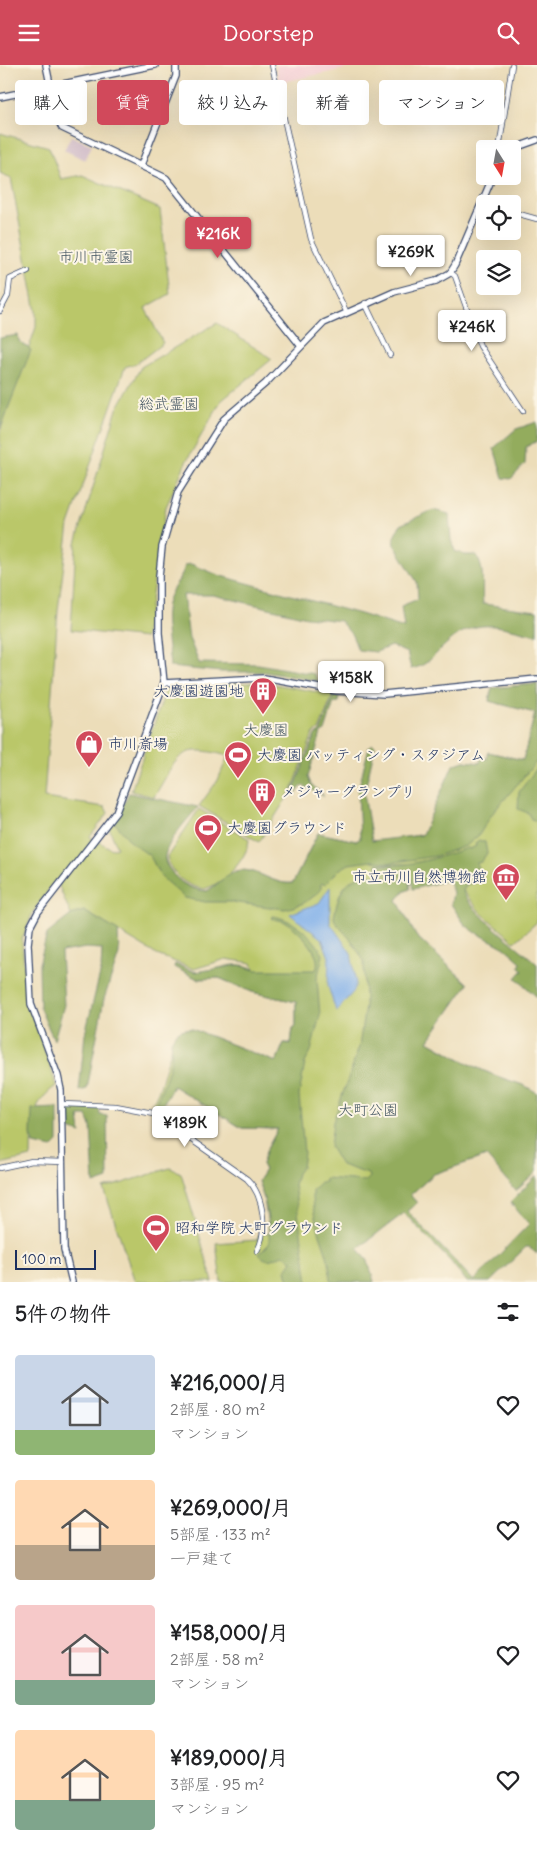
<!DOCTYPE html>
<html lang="ja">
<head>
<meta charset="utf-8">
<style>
  :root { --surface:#fff; --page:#f6f6f6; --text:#202124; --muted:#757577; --accent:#d1495b }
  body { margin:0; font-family:Delius,"Klee One",sans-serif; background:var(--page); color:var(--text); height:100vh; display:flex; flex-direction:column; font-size:19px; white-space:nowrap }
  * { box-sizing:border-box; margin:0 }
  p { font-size:16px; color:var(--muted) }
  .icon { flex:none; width:28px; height:28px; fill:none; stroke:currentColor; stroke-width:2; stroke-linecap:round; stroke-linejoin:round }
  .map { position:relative; height:1217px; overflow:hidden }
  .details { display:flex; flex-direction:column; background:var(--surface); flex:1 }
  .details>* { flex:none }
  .top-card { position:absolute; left:15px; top:15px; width:508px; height:45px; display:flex; gap:10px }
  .needle { width:32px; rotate:169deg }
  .tools { position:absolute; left:476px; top:75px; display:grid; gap:10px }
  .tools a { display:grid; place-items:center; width:45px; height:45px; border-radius:5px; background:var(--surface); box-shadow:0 5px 20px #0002; font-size:25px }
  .scale { position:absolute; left:15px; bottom:12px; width:81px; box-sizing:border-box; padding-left:5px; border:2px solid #1b2f5e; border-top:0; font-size:14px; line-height:18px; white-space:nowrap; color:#1b2f5e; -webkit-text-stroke:4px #fcf5e5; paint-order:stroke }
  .price { position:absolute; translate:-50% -42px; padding:0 11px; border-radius:5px; background:#fff; color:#222; font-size:16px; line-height:32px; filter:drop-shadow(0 1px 2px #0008) }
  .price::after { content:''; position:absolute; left:50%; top:30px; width:15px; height:11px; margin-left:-8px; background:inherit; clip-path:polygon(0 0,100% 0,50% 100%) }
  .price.active { background:var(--accent); color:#fff }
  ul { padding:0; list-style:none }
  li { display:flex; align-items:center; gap:15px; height:125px; padding:0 15px }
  li span { display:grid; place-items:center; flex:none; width:140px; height:100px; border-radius:5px; color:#555 }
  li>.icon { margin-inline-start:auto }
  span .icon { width:60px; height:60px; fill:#fffc; stroke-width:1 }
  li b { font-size:21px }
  h2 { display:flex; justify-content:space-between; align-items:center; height:60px; padding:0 15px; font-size:21px }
  .pill { padding:0 18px; border-radius:5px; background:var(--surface); box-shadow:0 5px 20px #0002; font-size:18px; line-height:45px }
  .pill.active { background:var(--accent); color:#fff }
  header { display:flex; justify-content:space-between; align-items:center; height:65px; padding:0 15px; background:var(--accent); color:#fff; font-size:22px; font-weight:600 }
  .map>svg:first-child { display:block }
  .built { fill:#f6cfd7 }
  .industrial { fill:#d1bdc9 }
  .green { fill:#bac769; stroke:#6a7b64 }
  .forest { fill:#93ac5d; stroke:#576e5e }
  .water { fill:#7fafea; stroke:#4d6fa4 }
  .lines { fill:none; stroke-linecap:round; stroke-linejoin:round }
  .minor-casing { stroke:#3a496c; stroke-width:6 }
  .tertiary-casing { stroke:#3a496c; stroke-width:8 }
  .minor { stroke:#fff; stroke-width:4.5 }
  .tertiary { stroke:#fff; stroke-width:5.5 }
  .labels { text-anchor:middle; stroke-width:4; stroke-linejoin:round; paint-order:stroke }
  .park-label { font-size:15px; fill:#435561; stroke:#fcf5e5 }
  .poi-label { font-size:15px; fill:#1b2f5e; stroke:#fcf5e5; text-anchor:start }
</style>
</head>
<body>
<header><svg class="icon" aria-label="menu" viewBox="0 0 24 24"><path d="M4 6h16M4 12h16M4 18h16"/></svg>Doorstep<svg class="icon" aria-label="search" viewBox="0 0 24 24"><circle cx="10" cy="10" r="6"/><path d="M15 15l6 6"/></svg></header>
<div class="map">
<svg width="537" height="1217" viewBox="0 0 537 1217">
  <rect width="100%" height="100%" fill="#fcf5e5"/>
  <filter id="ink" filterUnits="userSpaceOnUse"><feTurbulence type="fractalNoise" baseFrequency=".02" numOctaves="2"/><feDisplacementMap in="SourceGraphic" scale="10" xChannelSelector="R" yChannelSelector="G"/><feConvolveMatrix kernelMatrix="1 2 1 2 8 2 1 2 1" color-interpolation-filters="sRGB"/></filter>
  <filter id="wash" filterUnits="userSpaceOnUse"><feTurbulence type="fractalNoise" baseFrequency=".0096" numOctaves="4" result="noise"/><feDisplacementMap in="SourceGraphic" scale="20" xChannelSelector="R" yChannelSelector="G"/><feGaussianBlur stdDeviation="1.12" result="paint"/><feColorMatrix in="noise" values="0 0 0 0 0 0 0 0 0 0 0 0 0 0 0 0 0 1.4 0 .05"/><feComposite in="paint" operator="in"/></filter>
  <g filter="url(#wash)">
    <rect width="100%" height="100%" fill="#ecddb9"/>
    <path class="built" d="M276,0H363L279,18Z"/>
    <path class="industrial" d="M71,71L92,80L85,95L64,85Z"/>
    <g class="green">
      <path d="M0,68L49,82L61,114L82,110L160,144L170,229L145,243L163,278L137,298L125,302L69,460L58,545L44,733L105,742L108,748L90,772L112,784L117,782L109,763L120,749L165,793C170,813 187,824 207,826C216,821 227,809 236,806C256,801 273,821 293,818L318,768L356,776L360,774C391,780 426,768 456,759L453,700L464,696L480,698L481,693L487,694L488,687L523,695L535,648L489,636L492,623L537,619V857L515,877L480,847L437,793L410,799H377V806L411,813L410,824L403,827L397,835L416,871L468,919L428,976C452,989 476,1004 502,1013C516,1018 524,1019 537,1028V1107L486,1091L434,1109L410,1130L417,1138L358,1183L368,1196L374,1217H221L216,1178L257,1175L260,1168L269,1169L264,1134L258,1116L265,1105L262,1099L267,1084L278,1064L242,1063L173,1021L158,1048L150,1044L160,1022L172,981L171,976C175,967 182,963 192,964L276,997L284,978H291L293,963L296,961V937L252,927L219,913L198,914L174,902L175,899C181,902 190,906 197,907C217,907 234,893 254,904L252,898L226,894L194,904L157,890L84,846L71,850L56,814L33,847L22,875L27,937L51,1003L56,1021C28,1041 32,1061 31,1092L0,1099V367L36,262V247L11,113L0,108Z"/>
      <path d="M217,258L272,294L221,336L186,397L166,442L145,573L71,565L76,478L117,344L141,302Z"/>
      <path d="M263,617L333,630L319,665L313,669L293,723L259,777L199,741L218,715L228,691C176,677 179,692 154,732L131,726L165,627L169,623Z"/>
      <path d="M199,744L249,774C248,794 223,819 204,824C186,821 171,810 167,792Z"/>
      <path d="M170,1103L181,1108L213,1217H135L104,1124Z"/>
    </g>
    <g class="forest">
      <path d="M18,270L19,276L31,285L0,364V273Z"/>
      <path d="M537,357V376L526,382L525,399L511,414L503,413L494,383L516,364Z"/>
      <path d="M433,445L449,449L451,475L455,486L465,490H476C486,505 481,521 483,539L537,546V570C497,561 475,550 442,583C432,593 426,601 411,604L407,588L391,581L376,587L358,585L352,570L340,556L307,552L213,530H183L189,573L199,598L258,599L314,609L318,616L265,607H221L170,602C169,585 162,552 168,535C172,522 182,514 185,500L191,499L218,510L360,549L404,563L401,541L418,534L417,517L395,481L394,472L400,460Z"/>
      <path d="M537,619V696L492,749L479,770L466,781L436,791L389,798L372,796L349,799L339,805L324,820L322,818L320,821L322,822C314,835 299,841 285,844L230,837H205L185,833L161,812L150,791L132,778L114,757L129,728L198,742C189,753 163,780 165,795C166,801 170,804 173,809C182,820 193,825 207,826C216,821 227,809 236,806C256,801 273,821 293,818L318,768L356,776L360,774L358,725L369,682L373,679L375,681L364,729L372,776L422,770L453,700L464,696L480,698L481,693L487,694L488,687L523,695L535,648L489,636L492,623Z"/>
      <path d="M334,631H339L338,638L334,637L325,666L321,668L308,712L311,719L324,731L302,720L296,729H292L315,670L320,667Z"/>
      <path d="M537,703V756L531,754L528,748L518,744L519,727Z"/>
      <path d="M479,775L485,777L487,788L481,797L477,798L479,816L466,820L463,826C471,848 518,881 537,899V932L516,913L523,905L519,902L521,897L505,883L475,867L465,860L451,839L453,828L449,815L413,824L411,813L377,807V799C409,803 439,792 468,783L470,784L476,781L475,778Z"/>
      <path d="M376,810L409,816L410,824L403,827L397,835L416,871L468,919L428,976C452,990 476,1004 502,1013C516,1018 524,1019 537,1028V1107L516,1126L486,1091L434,1109L410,1130L417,1138L407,1146L474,1216L529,1159L510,1137L537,1111V1189L529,1182H526L490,1217H467L451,1197L404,1148L358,1183L368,1196L374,1217H331C330,1208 329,1198 327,1190C320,1168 311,1149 312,1125L320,1117H325V1113L365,1116L369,1112L368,1109L341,1100L330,1082L333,1057L359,982L365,941L364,896L352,876L335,857L334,852C339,826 345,809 376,810Z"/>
      <path d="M84,846L118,866L119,889L104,934L87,1024L79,1026L85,969L101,905L102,884L86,883L61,887L64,940L54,975L40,944L39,899L47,869L71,850Z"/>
      <path d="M273,851C293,854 315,872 323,890L317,914L320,950L311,986L305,998L299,1030L304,1088L302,1102L297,1108L294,1120L308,1217H289L286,1205L292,1196L285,1190C275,1191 268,1200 259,1189L269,1179C270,1158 266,1136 258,1116L265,1105L262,1099L267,1084L278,1064L242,1063L173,1021L158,1048L153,1045C161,1025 175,998 171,976C175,967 182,963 192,964L276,997L284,978L291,979L293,963L296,961V937L252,927L219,913L198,914L174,902L175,899L195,907L239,900L255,905H316C323,889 300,866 287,858C283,855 277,855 272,854Z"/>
      <path d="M58,1043V1077L52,1083L34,1079L31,1070L32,1044Z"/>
      <path d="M68,1043H99L100,1050L107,1051L108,1114L94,1119L91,1061L87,1051H79L81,1068L65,1063V1045Z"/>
    </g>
    <path class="water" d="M330,822V858L351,888L356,919L354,926L336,946L328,921L329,892L322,874L290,849L319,838Z"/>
  </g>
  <g filter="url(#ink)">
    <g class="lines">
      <g class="minor-casing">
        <g id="minor">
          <path d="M272,0L311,174L346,246"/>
          <path d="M499,84L512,0"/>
          <path d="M512,147L537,154"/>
          <path d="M450,207L455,211L480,281L523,346"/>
          <path d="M365,238L390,290"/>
          <path d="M0,246L8,231L10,214L28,206"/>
          <path d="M62,1039L116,1041L153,1048L247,1114C264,1130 268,1166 257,1186"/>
          <path d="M0,1103L32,1096L63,1097"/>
        </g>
      </g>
      <g class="tertiary-casing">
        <g id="tertiary">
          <path d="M46,0L57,53L62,63L166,113L300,280"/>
          <path d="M0,32L155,0"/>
          <path d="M512,84L537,75"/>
          <path d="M141,100L176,11V0"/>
          <path d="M164,618L264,613L336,626L384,629L537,614"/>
          <path d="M72,1217L64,1184L61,1025L58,1011L31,939L28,879L30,862L38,847L116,747L164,618L159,568V511L162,482L178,427L224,354L266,318L324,258L394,227L436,216L450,208L455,200L493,111"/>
        </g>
      </g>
      <use href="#minor" class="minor"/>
      <use href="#tertiary" class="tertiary"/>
    </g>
  </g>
  <defs>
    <g id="building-pin" transform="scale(1.4375)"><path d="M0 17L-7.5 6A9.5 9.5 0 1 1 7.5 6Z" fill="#d1495b" stroke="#fcf5e5"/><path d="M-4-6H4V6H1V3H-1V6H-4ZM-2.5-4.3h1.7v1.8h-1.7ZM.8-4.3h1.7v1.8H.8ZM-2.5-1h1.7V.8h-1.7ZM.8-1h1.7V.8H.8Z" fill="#fff"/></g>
    <g id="shop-pin" transform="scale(1.4375)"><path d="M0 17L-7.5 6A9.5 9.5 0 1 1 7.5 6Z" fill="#d1495b" stroke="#fcf5e5"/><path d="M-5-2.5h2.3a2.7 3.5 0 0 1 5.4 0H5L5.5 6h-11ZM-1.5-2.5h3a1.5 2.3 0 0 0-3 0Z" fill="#fff"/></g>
    <g id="stadium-pin" transform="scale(1.4375)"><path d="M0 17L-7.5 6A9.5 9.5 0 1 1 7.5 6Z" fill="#d1495b" stroke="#fcf5e5"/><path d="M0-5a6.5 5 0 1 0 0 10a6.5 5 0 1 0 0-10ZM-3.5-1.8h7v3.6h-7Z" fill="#fff"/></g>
    <g id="museum-pin" transform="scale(1.4375)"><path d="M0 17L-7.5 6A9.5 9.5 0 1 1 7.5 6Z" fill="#d1495b" stroke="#fcf5e5"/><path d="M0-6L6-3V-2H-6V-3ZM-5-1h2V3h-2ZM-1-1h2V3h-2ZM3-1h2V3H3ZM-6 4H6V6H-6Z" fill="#fff"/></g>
  </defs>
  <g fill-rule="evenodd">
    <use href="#building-pin" x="263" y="626"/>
    <use href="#shop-pin" x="89" y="679"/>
    <use href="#stadium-pin" x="238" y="690"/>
    <use href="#building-pin" x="262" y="727"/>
    <use href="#stadium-pin" x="208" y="763"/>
    <use href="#museum-pin" x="506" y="812"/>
    <use href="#stadium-pin" x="156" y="1163"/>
  </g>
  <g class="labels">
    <g class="park-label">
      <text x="96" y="197">市川市霊園</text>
      <text x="169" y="344">総武霊園</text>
      <text x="266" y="670">大慶園</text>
      <text x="368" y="1050">大町公園</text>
    </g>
    <g class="poi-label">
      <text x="244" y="631" text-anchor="end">大慶園遊園地</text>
      <text x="108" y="684">市川斎場</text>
      <text x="257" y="695">大慶園 バッティング・スタジアム</text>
      <text x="281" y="732">メジャーグランプリ</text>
      <text x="227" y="768">大慶園グラウンド</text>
      <text x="487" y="817" text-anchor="end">市立市川自然博物館</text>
      <text x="175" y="1168">昭和学院 大町グラウンド</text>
    </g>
  </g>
</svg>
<div class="tools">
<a><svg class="needle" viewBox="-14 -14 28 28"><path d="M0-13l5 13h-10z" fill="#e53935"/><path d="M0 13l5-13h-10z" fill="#757577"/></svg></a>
<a><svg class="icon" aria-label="locate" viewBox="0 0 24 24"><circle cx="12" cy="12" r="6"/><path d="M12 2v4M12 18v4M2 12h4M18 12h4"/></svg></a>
<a><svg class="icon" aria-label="layers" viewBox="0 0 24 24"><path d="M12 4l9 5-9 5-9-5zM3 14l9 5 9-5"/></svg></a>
</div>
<div class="scale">100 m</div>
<b class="price active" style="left:218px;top:194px">¥216K</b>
<b class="price" style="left:411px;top:212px">¥269K</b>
<b class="price" style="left:472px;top:287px">¥246K</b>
<b class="price" style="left:351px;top:638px">¥158K</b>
<b class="price" style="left:185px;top:1083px">¥189K</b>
<div class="top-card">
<a class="pill">購入</a>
<a class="pill active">賃貸</a>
<a class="pill">絞り込み</a>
<a class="pill">新着</a>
<a class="pill">マンション</a>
</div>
</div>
<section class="details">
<h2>5件の物件<svg class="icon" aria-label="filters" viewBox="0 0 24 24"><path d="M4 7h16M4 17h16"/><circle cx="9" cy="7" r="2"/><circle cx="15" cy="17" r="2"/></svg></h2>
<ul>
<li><span style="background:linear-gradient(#c9d6e8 75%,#8fb573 0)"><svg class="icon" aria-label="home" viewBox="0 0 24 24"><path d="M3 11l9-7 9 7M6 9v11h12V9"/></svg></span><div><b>¥216,000/月</b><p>2部屋 · 80 m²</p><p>マンション</p></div><svg class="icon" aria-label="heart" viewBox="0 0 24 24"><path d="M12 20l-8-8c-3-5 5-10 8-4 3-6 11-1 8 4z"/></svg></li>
<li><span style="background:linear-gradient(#ffd9b3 65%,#b9a48a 0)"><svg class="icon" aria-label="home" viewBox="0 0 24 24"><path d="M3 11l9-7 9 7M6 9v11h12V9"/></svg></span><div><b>¥269,000/月</b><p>5部屋 · 133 m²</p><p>一戸建て</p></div><svg class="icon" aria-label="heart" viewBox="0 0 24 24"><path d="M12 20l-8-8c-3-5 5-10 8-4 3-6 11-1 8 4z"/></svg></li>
<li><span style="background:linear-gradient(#f6c9c9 75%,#7fa58c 0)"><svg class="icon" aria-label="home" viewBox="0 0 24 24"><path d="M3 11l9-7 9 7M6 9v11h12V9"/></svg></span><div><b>¥158,000/月</b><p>2部屋 · 58 m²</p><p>マンション</p></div><svg class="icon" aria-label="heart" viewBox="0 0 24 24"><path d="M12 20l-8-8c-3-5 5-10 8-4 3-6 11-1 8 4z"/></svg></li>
<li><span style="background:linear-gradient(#ffd9b3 70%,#7fa58c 0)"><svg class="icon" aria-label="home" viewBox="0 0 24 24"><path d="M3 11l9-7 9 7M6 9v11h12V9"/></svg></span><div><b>¥189,000/月</b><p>3部屋 · 95 m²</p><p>マンション</p></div><svg class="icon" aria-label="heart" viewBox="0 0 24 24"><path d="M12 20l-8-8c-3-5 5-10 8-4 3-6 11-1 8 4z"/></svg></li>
</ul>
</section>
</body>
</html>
